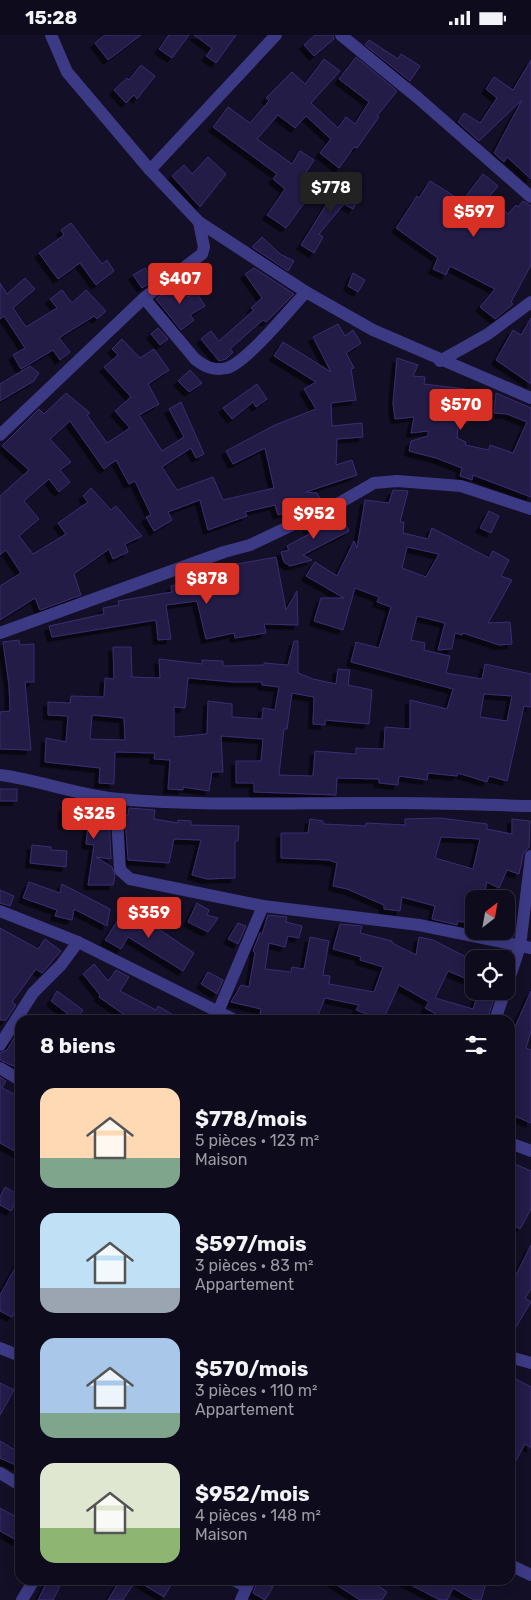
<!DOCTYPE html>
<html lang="fr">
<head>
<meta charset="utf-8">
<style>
  :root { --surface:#0e0b1c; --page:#171425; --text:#f1f3f6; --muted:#9b9ba3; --line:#2e2b3b; --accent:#d93025 }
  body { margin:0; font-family:Rubik,sans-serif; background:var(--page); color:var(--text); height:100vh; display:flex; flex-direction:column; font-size:19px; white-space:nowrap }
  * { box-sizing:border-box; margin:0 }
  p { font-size:16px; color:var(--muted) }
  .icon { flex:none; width:28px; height:28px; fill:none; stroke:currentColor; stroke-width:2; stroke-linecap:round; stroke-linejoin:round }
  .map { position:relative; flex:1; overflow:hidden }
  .sheet { position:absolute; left:15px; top:980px; width:500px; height:570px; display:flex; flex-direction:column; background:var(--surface); border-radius:15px; box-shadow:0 2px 12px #0003,0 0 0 1px var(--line) }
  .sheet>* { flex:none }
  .needle { width:32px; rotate:31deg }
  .fabs { position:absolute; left:465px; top:855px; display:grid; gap:10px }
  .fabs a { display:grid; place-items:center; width:50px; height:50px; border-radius:10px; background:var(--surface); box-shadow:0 2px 12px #0003,0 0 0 1px var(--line); font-size:25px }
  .price { position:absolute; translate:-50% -42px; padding:0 11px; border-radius:5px; background:var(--accent); color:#fff; font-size:16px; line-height:32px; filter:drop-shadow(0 1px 2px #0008) }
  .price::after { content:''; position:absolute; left:50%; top:30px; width:15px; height:11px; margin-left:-8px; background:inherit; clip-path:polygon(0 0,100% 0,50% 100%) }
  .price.active { background:#222; color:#fff }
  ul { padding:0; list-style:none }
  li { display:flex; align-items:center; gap:15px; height:125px; padding:0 25px }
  li span { display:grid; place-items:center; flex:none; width:140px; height:100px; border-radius:15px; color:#555 }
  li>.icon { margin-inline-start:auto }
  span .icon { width:60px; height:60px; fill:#fffc; stroke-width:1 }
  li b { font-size:21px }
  h2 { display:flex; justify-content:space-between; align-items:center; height:60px; padding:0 25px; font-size:21px }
  .status { display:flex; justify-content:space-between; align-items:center; height:35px; padding:0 25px; background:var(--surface); direction:ltr }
  .status svg { height:14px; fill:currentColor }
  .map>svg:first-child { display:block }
  .building { fill:#241b47; stroke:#3b2d73; fill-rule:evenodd; filter:url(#shadow) }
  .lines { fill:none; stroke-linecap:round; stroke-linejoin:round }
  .street { stroke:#3d3a85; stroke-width:12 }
</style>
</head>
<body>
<div class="status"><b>15:28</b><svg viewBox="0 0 49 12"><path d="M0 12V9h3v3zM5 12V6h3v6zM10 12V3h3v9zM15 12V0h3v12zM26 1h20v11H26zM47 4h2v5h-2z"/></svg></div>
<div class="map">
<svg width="531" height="1565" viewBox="0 0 531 1565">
  <defs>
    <filter id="shadow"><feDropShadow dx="-4.5" dy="4.5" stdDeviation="0" flood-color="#0009"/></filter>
  </defs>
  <rect width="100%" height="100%" fill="#130f26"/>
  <g class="building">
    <path d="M105,0H141L108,25L95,8Z"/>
    <path d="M169,0H189L172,23L159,14Z"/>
    <path d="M194,0H236L216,28L206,21L212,13Z"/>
    <path d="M315,0H333L334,4L314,21L304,10Z"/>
    <path d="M369,5L398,24L401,19L420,31L410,46L365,10Z"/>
    <path d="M356,22L397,56L377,81L379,82L357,113L354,112L339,133L320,118L331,104L306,81L295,93L278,80L257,104L292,129L300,116L314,125L303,142L315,153L286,193L267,180L285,154L273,144L277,139L213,92L228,72L250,88L269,66L266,63L292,37L305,49L324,24L340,36L311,68L338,93L346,82L355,89L369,67L339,44Z"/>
    <path d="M531,25V144L507,122L504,127L494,118L522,65L479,106L458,87L464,78L480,88L497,63L486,54L494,42L513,55Z"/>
    <path d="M141,30L155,41L137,64L134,60L126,68L114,55L127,43L129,45Z"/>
    <path d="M208,122L226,139L200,172L172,141L184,130L192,139Z"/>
    <path d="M483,139L498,151L488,163L508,179L516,170L518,172L523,166L531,171V230L511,267L513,269L495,284L480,272L495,254L450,231L446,240L433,234L438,223L396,193L417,161L419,163L430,146L462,166Z"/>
    <path d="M341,146L362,159L353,174L344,169L319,199L323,202L314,218L301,210Z"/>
    <path d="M71,188L102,229L107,225L114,236L96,250L80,228L58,244L39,218L64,200L61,195Z"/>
    <path d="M262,202L280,219L294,226L288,236L252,212Z"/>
    <path d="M145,233L153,246L142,253L133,240Z"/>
    <path d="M254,233L294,259L266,287L263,285L230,314L233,317L226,324L219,326L201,304L211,296L219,306L254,275L251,273L262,263L245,239Z"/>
    <path d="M353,238L365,245L358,257L348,251Z"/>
    <path d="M25,243L35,254L13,273L26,292L57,273L50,264L62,255L72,268L86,255L106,276L97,284L94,281L59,303L70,317L60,325L53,315L21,334L13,320L25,313L4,281L0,284V248L7,259Z"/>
    <path d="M177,248L188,262L196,257L205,271L190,280L194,285L181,295L156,264Z"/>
    <path d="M531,283V349L496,325L513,295L521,300Z"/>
    <path d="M338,289L345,301L353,295L361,308L346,318L354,333L351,334L356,365L331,368L332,391L362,388L363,402L337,404L336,430L352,425L357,440L306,457L317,458L322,467L300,477L298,473L278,480L275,470L245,477L247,481L208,495L200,465L168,477L172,485L154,496L146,482L151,480L135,446L129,449L116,425L104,434L70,386L50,404L71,427L60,435L70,447L59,457L49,444L24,466L39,484L19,501L33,519L66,499L58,488L88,467L83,461L91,453L111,475L116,471L142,501L125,509L128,517L113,524L109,514L74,539L81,560L40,575L35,563L0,585V551L21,538L6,515L0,520V461L29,435L2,411L39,374L44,379L66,358L90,378L87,380L107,408L130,393L115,376L131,362L104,332L118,320L112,314L122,304L140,323L154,314L169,335L148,349L159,369L139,380L162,416L184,402L169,374L181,367L204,419L196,423L191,413L162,432L177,455L213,442L223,465L274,453L265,413L233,429L226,416L275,390L316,374L304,354L316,347L274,321L283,307L331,337L313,302Z"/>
    <path d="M158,293L168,304L160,310L151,299Z"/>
    <path d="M397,323L418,330L413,341L425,342L424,349L465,354L463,372H460L457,403L466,407L465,410L489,415L490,410L513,418L527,387L507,379L494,378L496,358L531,373V462L473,440L472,445L460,441L462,433L436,423L409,416L411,406L428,401V396L411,398L414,382L395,384L393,368Z"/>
    <path d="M30,331L39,338L34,346L0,366V349Z"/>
    <path d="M190,335L202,348L189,357L178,346Z"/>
    <path d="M257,349L267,364L256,372L253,367L232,384L223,373Z"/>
    <path d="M393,455L408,456L400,487H404L403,498L428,504L432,493L489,523L493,516L509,525L501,541L512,545L488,588L510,587L512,609L499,610L463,598L462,600L455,598L452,614L438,615L445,588L417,581L411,605L425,608L424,615L450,621L446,638L482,644L485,629L531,639V672L524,671L507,746L489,741L487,747L458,738L457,741L428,738L427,745L399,741L398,750L379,748V744L337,743L336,760L254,757V748H236V726H261L263,704L221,701L223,737H212L209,756L183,752V755L168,754L170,725L154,724L155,718L115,717L114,749L99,748L100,733L45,727L46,703L66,707L68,681L48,680V667L70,668L71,661L104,662L105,643L114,644L113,612H131L132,642L160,643L159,624L202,629V625L223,626V631L264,630V628L288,630L294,606H298V638L313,644L336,649L338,634L350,635L348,650L372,655L369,689L325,685V690L313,689L314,662L292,658L287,694H284L279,740L313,741L315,716L356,719V713L384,714L385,692L410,694V665L447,674L453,654L351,627L356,607L379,613L391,572L377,567L379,562L355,553L343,595L314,586L321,563H344L306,541L315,527L337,541L354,506L357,513L365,465L389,468ZM407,512L439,519L426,542L402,533ZM188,643L233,647H262V650L279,652L275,675L263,673L262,684L232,682V669L208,666L207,699L174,702V672L185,673ZM484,659L512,661L507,686L480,682ZM92,680L124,683L125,705L90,704Z"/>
    <path d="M489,476L499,481L491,498L480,493Z"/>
    <path d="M341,481L349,496L303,520L312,525L290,531L284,527L281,517L289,515L287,511L311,498L307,492L329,482L331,486Z"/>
    <path d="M276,522L286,575L297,556L298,590L264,589L266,598L235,603L234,598L206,604L197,566L166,570L171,604L158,605L156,585L52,602L49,591L104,579L103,573L119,570L118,566L172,557L171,551L197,547L196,544L233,535L232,530Z"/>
    <path d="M19,605L20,610L34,609V647H25L31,715L0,714V677L10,676L9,650L3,607Z"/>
    <rect x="0" y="754" width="17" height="12"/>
    <path d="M72,766L96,769L95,783L109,782L111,824L96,822L112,832L115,841L113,850H88L94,810L86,809L88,790L63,789V772L72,773Z"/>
    <path d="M129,773L155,775L154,784L178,788V785L191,786V790L239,791L238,806H235V843L207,844L192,840L201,805L174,804L169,828L128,825L125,780H128Z"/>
    <path d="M440,783L487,789V794L512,799V784L530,786L529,812L523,820L519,839L507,835L499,853L487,847L483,864H474V889L458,886L457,890L432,884L435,871L402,862L400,876L384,874V870L347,854L333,851L337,828L329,825L281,823V798H308L310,784L323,786V789L366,791V788L405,790V784ZM441,802L480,804L473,834L435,823Z"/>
    <path d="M32,810L51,812V815L67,816L66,832L30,828Z"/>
    <path d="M29,847L60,858L62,849L110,874L107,891L74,874L72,885L55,881L57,875L23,863Z"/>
    <path d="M0,855L14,861L10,871L0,868Z"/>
    <path d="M197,868L209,875L207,880L218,883L208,897L188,887Z"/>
    <path d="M126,872L194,918L183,936L128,902L121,914L105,905Z"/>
    <path d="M268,880L287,882L286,887L302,891L299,903L288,901L285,912L269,908L265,934L291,937L292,932L304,934L310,902L329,906L323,940L330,941L329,949L374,957L383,932L360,925L361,922L333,914L340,889L362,891L360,898L392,906V908L416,920L419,902L433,905L474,926V947L448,936L435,963L473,974L479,956L495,960L487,985H447L425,973L429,967L399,950L383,985L356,975L359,970L325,963L316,985H259L261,974L231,967L241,950L249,952L255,918L253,916L260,898L262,899Z"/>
    <path d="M238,888L246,891L238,909L228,904Z"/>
    <path d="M0,893L38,914L45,904L61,916L42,938L36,934L12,967L16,970L6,985H0Z"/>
    <path d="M94,929L108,946L116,935L129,942L120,956L156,975L158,971L182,985H123L126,981L99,962L100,960L83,939Z"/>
    <path d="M208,937L223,945L217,959L201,949Z"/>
    <path d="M57,956L83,975L76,985L51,966Z"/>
    <path d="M531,956V996L526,1013L531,1015V1088L510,1079V1003Z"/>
    <path d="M15,1002L20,1005V1031L15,1028L13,1031L0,1025V1018L7,1015Z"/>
    <path d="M0,1042L6,1046L2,1053L20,1062V1119L0,1108Z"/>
    <path d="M510,1127L531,1136V1174L520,1194L510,1188Z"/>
    <path d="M5,1152L19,1160L11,1176L0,1170V1162Z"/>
    <path d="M531,1210V1254L525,1263L531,1267L510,1302V1252Z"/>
    <path d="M20,1224V1264L12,1282L0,1276V1260Z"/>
    <path d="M510,1341L531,1352V1413L525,1409L510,1436Z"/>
    <path d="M0,1348L14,1355L0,1380Z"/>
    <path d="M0,1406L20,1418V1432L0,1423Z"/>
    <path d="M0,1473L20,1484V1507L0,1496Z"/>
    <path d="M48,1545H63L53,1565H38Z"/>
    <path d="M120,1545H136L123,1565H108Z"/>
    <path d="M136,1545H174L164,1562Z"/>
    <path d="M258,1545L273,1552L265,1565L253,1558Z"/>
    <path d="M329,1545H370L387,1557L382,1565H360Z"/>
    <path d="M401,1545H487L481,1565H474L453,1553L447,1565H440Z"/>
  </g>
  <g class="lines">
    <g class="street">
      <path d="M51,0L67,37L150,135L199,187L306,257L373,295L531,363"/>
      <path d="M341,0L418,63L531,162"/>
      <path d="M150,135L276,0"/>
      <path d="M144,263L195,324C205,332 214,336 227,333C247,327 290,274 306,257"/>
      <path d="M440,326L488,299L531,267"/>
      <path d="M0,400L144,263L202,219L204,212L199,187"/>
      <path d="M0,598L224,517L250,510L341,467L374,448L397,446L461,451L531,474"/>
      <path d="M0,740C39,745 81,761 119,764C211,772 302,767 395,768C440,768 486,770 531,771"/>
      <path d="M116,764L120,835L130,844L263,871L419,890L531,913"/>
      <path d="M0,876L78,907L235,985"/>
      <path d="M506,954L520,911L531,821"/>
      <path d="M218,977L263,871"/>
      <path d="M495,985L505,956"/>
      <path d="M0,1010L33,958L61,930L78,907"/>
      <path d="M0,1033L20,1045"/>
      <path d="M510,1108L531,1116"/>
      <path d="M0,1313L20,1321"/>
      <path d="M510,1322L531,1328"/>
      <path d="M0,1438L20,1450"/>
      <path d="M510,1530L531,1540"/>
      <path d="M233,1545L247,1552"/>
      <path d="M22,1565L34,1545"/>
      <path d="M241,1565L250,1545"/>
    </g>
  </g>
</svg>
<div class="fabs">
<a><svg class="needle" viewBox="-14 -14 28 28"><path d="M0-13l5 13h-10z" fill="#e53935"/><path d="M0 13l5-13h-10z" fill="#9b9ba3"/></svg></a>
<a><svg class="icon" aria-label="locate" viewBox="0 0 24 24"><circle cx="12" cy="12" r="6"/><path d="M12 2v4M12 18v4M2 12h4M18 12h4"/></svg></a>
</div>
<b class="price active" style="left:331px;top:179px">$778</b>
<b class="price" style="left:474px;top:203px">$597</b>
<b class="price" style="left:180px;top:270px">$407</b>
<b class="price" style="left:461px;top:396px">$570</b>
<b class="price" style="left:314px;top:505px">$952</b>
<b class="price" style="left:207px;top:570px">$878</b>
<b class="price" style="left:94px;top:805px">$325</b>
<b class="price" style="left:149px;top:904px">$359</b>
<section class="sheet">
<h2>8 biens<svg class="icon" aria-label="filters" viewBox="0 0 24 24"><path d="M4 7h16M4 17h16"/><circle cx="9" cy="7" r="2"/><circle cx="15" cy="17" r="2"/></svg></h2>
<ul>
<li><span style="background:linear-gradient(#ffd9b3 70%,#7fa58c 0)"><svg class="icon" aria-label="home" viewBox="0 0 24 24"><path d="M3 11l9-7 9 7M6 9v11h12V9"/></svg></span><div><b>$778/mois</b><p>5 pièces · 123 m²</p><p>Maison</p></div></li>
<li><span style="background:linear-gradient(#bfe0f5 75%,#9aa5b1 0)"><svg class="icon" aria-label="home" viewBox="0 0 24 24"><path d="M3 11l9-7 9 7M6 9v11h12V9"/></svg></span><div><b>$597/mois</b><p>3 pièces · 83 m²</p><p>Appartement</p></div></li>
<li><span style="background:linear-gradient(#a9c7e8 75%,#7fa58c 0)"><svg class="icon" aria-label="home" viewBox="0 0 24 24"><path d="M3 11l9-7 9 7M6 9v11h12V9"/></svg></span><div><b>$570/mois</b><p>3 pièces · 110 m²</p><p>Appartement</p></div></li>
<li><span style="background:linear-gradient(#dfe7d0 65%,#8fb573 0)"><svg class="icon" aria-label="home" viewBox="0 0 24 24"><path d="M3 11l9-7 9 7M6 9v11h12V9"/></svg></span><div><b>$952/mois</b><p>4 pièces · 148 m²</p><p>Maison</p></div></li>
</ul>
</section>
</div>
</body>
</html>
